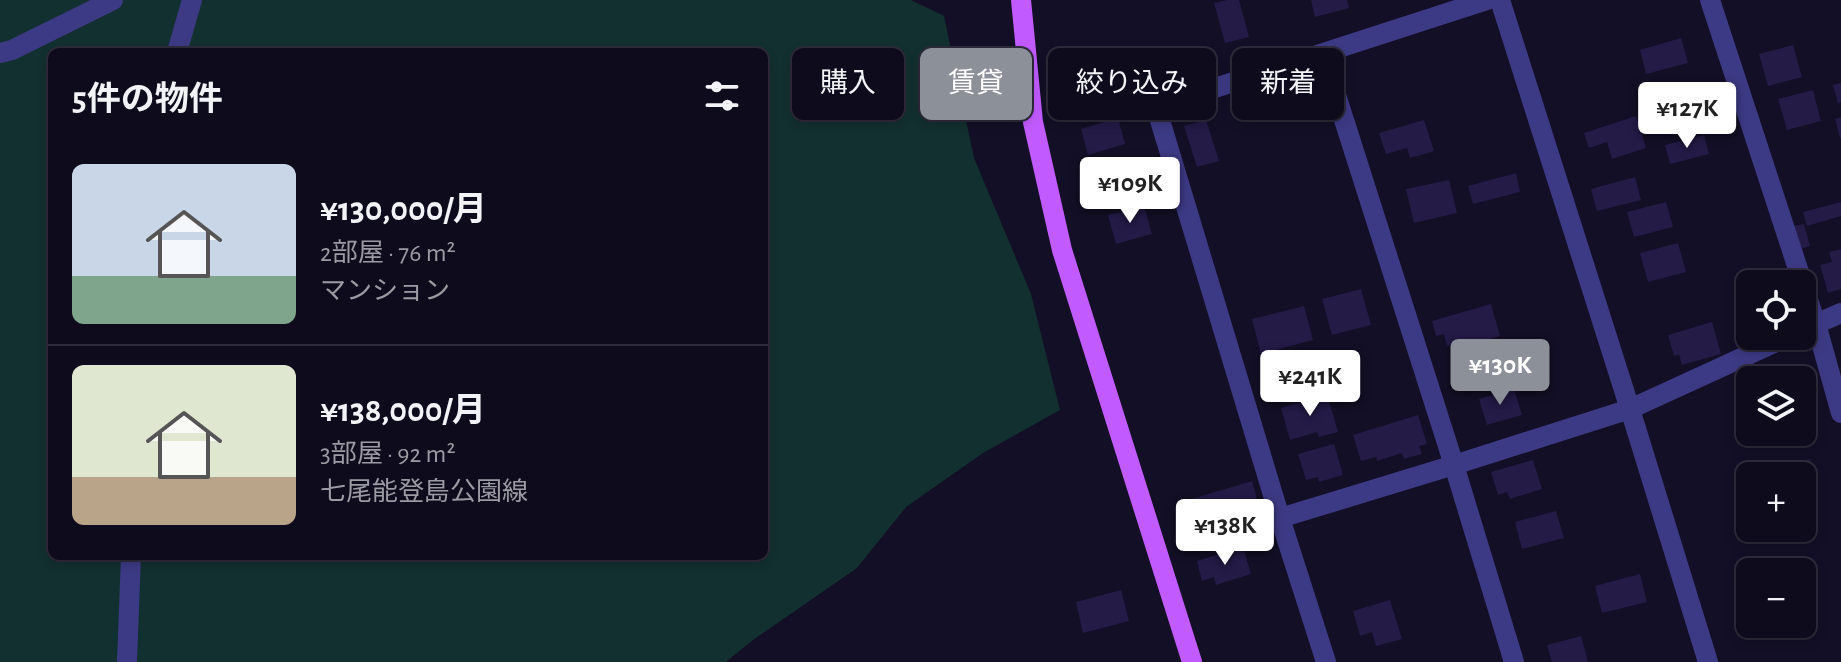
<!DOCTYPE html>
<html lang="ja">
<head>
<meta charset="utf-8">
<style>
  :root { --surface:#0e0b1c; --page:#171425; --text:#f1f3f6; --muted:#9b9ba3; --line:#2e2b3b; --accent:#8c9099 }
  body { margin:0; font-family:"Alegreya Sans","Noto Sans JP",sans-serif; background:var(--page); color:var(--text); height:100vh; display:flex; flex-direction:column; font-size:30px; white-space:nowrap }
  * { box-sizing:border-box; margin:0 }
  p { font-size:26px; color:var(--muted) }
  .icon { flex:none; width:44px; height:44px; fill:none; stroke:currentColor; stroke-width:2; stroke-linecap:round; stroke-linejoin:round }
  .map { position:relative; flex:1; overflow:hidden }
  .side { position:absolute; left:48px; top:48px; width:720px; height:512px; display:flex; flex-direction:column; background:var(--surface); border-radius:12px; box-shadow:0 4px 12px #0003,0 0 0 2px var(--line) }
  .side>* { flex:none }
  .hud { position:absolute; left:792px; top:48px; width:760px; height:72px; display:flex; gap:16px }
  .buttons { position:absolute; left:1736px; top:270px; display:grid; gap:16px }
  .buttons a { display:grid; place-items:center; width:80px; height:80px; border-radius:12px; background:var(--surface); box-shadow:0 4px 12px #0003,0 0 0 2px var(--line); font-size:40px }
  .price { position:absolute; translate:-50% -68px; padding:0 18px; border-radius:8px; background:#fff; color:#222; font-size:26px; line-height:52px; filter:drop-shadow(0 2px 4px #0008) }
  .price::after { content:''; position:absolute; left:50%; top:48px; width:24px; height:18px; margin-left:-12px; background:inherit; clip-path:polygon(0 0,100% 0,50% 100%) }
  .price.selected { background:var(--accent); color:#fff }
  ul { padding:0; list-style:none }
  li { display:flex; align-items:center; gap:24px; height:200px; padding:0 24px }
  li+li { border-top:2px solid var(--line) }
  li span { display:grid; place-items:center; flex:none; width:224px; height:160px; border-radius:12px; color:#555 }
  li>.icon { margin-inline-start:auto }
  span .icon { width:96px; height:96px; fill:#fffc; stroke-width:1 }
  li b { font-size:34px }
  h2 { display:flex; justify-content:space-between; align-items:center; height:96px; padding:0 24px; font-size:34px }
  .tag { padding:0 28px; border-radius:12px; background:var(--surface); box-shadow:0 4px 12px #0003,0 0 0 2px var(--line); font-size:28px; line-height:72px }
  .tag.selected { background:var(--accent); color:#fff }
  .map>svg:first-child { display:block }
  .green { fill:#12302f; fill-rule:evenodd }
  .building { fill:#241b47 }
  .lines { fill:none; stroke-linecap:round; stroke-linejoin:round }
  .minor { stroke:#3d3a85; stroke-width:20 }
  .tertiary { stroke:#3d3a85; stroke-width:20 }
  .primary { stroke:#c25bff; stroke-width:20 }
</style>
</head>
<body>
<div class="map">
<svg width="1841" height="662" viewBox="0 0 1841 662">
  <rect width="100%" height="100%" fill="#130f26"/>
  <path class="green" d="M0,0H911L944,16L974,158L1031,294L1060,410L983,453L906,507L857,568L753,640L726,662H0ZM52,52H764V556H52Z"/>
  <g class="building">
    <path d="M1227,0H1239L1249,37L1225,43L1214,3Z"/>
    <path d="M1311,0H1347L1349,8L1315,17Z"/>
    <path d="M1681,38L1688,63L1646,74L1640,50Z"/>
    <path d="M1793,45L1802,77L1768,86L1759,54Z"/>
    <path d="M1303,76L1314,115L1287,122L1277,84Z"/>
    <path d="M1841,83V102L1838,103L1833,85Z"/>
    <path d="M1813,90L1821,121L1787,130L1778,99Z"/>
    <path d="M1636,116L1646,148L1612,159L1607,142L1589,148L1584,133Z"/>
    <path d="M1841,117V138H1840L1835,119Z"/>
    <path d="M1118,118L1125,144L1088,155L1081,129Z"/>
    <path d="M1206,120L1219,161L1197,167L1184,126Z"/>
    <path d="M1424,120L1434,151L1410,158L1407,148L1386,154L1379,133Z"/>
    <path d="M1704,135L1709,154L1670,164L1665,145Z"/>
    <path d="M1516,173L1520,192L1473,204L1468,186Z"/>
    <path d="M1635,177L1641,200L1597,211L1591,189Z"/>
    <path d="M1449,180L1457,213L1414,223L1406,189Z"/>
    <path d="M1666,202L1673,227L1634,237L1627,212Z"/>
    <path d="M1841,202V216L1807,226L1803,212Z"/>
    <path d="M1144,206L1152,234L1116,244L1108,215Z"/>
    <path d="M1804,224L1810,246L1800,249L1793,226Z"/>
    <path d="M1678,243L1686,272L1648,282L1640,253Z"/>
    <path d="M1841,249V289L1828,293L1820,265L1832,262L1829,252Z"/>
    <path d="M1361,289L1371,325L1332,335L1322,299Z"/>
    <path d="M1750,293V326L1744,328L1734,298Z"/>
    <path d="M1491,304L1500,336L1469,345L1468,340L1447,346L1444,334L1436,336L1432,321Z"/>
    <path d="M1304,306L1313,340L1261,354L1252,319Z"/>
    <path d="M1712,322L1721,354L1682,365L1679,354L1674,356L1668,335Z"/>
    <path d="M1514,389L1522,415L1487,425L1479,399Z"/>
    <path d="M1327,394L1338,432L1319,437L1317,432L1290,440L1281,408Z"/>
    <path d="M1418,415L1427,444L1419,446L1422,454L1404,459L1402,453L1377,461L1376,457L1361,461L1353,435Z"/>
    <path d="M1334,444L1343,475L1319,482L1318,477L1306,480L1298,454Z"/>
    <path d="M1810,459L1818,492L1802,495V476H1776L1774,467Z"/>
    <path d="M1533,460L1542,489L1510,499L1507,492L1498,495L1491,472Z"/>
    <path d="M1252,481L1260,510L1205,527L1202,519L1189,523L1182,502Z"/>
    <path d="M1556,511L1564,538L1522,549L1515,522Z"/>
    <path d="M1243,547L1251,574L1216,585L1214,577L1202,581L1197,561Z"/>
    <path d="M1640,574L1647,602L1602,613L1595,586Z"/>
    <path d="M1121,590L1129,621L1083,633L1076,602Z"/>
    <path d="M1390,600L1402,639L1376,646L1372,632L1360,636L1353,611Z"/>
    <path d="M1581,636L1588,662H1552L1547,645Z"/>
  </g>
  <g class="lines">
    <g class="minor">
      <path d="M1710,0L1816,324L1841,413"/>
      <path d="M177,52L192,0"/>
      <path d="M1323,54L1454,465L1514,662"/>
      <path d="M1802,330L1841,313"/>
      <path d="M1280,518L1454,465L1630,409L1789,336"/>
      <path d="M127,662L131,556"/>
      <path d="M1326,662L1280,518L1156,107L1487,0"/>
    </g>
    <g class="tertiary">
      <path d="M1500,0L1630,409L1708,662"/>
      <path d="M0,53L12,50L113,0"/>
    </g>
    <path class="primary" d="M1021,0L1033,122L1062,250L1192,662"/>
  </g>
</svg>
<div class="buttons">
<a><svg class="icon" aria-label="locate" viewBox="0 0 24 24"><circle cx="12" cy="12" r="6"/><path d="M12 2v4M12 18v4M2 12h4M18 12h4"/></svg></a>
<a><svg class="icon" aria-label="layers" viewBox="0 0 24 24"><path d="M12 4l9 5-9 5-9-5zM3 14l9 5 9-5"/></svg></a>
<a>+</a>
<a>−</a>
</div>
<b class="price" style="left:1687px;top:150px">¥127K</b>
<b class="price" style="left:1130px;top:225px">¥109K</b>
<b class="price selected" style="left:1500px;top:407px">¥130K</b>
<b class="price" style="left:1310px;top:418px">¥241K</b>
<b class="price" style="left:1225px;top:567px">¥138K</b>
<div class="hud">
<a class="tag">購入</a>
<a class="tag selected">賃貸</a>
<a class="tag">絞り込み</a>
<a class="tag">新着</a>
</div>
<section class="side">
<h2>5件の物件<svg class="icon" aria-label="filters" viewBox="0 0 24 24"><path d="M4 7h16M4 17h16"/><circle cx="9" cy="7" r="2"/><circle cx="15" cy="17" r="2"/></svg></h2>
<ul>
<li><span style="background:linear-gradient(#c9d6e8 70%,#7fa58c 0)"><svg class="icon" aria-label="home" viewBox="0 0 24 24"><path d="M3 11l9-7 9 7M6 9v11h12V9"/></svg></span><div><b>¥130,000/月</b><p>2部屋 · 76 m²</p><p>マンション</p></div></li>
<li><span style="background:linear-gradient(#dfe7d0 70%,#b9a48a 0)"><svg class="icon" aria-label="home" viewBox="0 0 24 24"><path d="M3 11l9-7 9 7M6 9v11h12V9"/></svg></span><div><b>¥138,000/月</b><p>3部屋 · 92 m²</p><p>七尾能登島公園線</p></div></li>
</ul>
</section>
</div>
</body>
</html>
